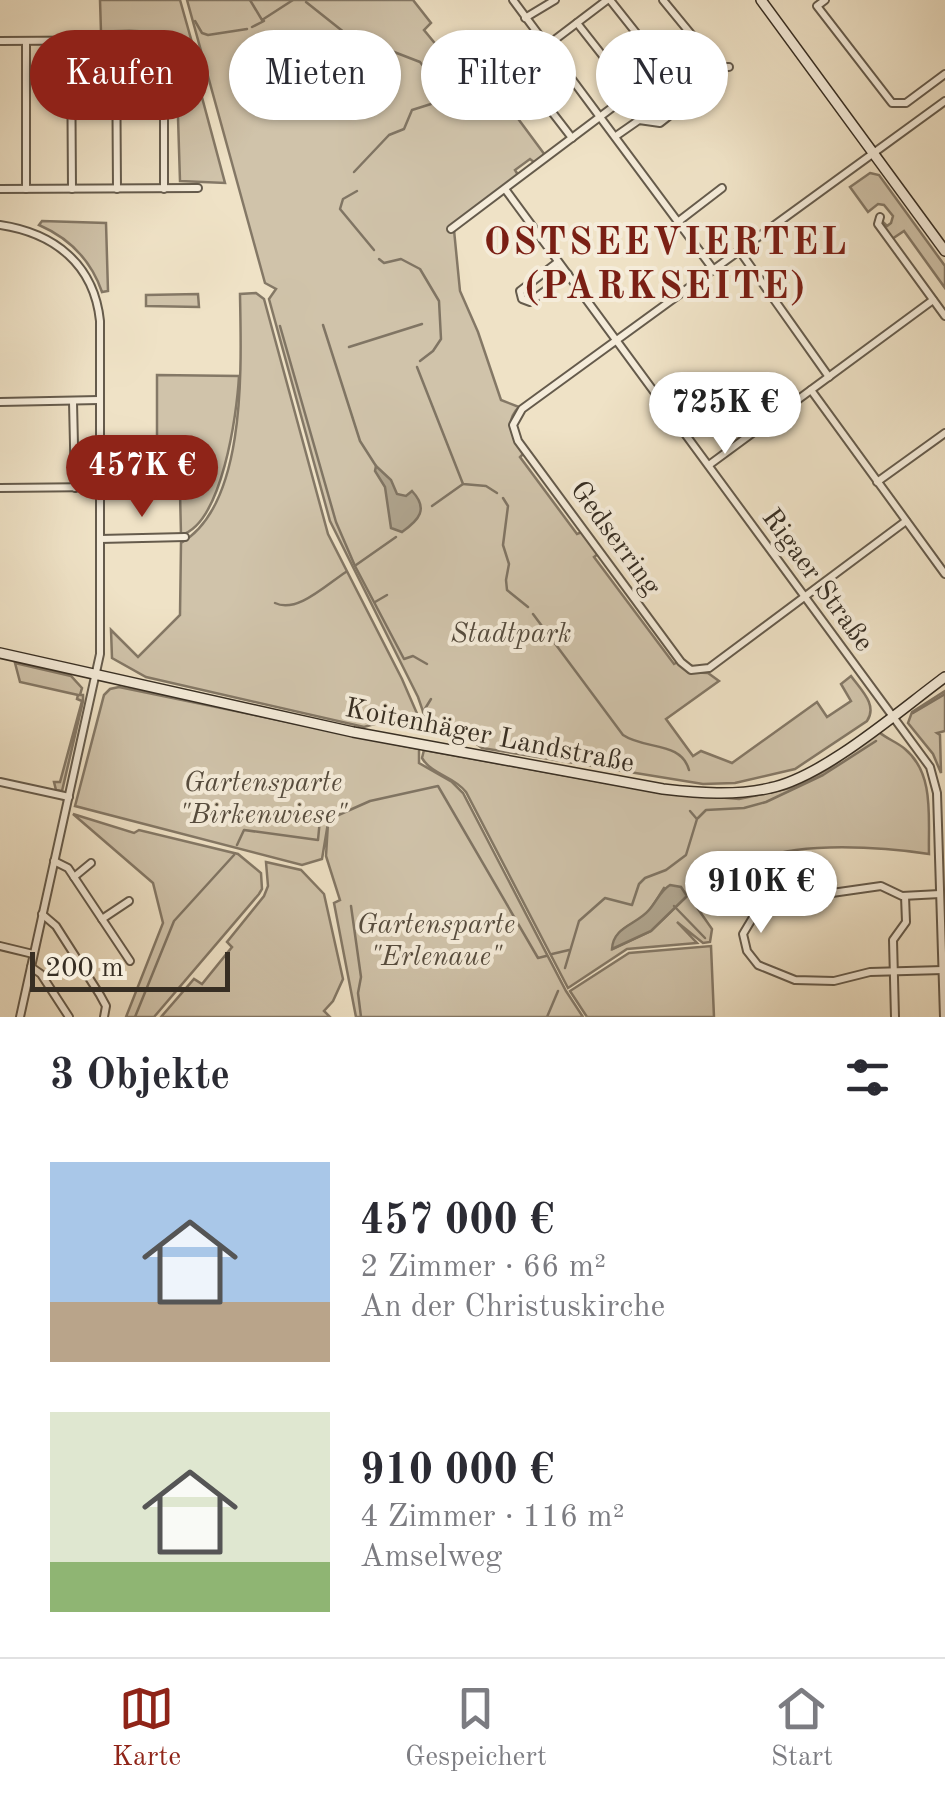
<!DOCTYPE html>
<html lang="de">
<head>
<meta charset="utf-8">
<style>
  :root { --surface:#fff; --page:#f2f2f3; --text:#2b2b33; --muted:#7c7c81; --line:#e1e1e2; --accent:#8f2418 }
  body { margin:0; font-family:"Old Standard TT",serif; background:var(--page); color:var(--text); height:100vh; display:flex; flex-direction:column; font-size:38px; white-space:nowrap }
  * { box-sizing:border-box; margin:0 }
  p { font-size:32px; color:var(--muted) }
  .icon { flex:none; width:55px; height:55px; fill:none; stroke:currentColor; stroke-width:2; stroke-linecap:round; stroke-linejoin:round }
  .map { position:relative; height:1017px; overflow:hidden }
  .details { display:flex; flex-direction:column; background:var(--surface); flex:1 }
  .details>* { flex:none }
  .top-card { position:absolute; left:30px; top:30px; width:885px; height:90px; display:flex; gap:20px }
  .scale { position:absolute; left:30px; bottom:25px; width:200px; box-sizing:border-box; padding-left:10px; border:5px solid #372e23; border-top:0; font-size:28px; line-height:35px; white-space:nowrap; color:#372e23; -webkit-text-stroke:8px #f5ecda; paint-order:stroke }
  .price { position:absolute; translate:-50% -85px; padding:0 22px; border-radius:35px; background:#fff; color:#222; font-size:32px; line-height:65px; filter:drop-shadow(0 2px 5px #0008) }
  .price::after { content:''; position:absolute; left:50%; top:60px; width:30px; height:22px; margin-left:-15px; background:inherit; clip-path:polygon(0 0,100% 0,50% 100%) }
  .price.active { background:var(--accent); color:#fff }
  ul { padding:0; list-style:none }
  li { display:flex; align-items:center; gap:30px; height:250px; padding:0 50px }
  li span { display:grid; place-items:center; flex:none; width:280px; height:200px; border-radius:0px; color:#555 }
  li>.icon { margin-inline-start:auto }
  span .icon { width:120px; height:120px; fill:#fffc; stroke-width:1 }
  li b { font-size:42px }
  h2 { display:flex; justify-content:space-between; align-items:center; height:120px; padding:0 50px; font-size:42px }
  .tag { padding:0 35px; border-radius:45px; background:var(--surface); box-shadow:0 2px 8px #0004; font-size:35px; line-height:90px }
  .tag.active { background:var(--accent); color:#fff }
  .menu { display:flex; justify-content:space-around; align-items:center; height:140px; border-top:2px solid var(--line); background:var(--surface); font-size:28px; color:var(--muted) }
  .menu a { display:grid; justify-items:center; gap:5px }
  .menu .active { color:var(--accent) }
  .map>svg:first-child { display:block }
  .green { fill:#d0c3aa; stroke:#847866; stroke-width:2.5; fill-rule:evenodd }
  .water { fill:#b0a58f; stroke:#807564; stroke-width:2.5 }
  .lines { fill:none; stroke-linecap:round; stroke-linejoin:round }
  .stream { stroke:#807564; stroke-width:2.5 }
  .minor-casing { stroke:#655b4c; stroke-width:10 }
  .secondary-casing { stroke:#372e23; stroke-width:12 }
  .minor { stroke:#f5ecda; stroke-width:6 }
  .secondary { stroke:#f5ecda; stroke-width:9 }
  .labels { text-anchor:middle; stroke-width:8; stroke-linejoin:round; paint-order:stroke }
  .street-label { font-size:28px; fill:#372e23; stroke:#f5ecda }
  .park-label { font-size:28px; font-style:italic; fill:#564c3e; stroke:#f5ecda }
  .district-label { font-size:38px; font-weight:bold; letter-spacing:2.5px; fill:#7a1f14; stroke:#f5ecda }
</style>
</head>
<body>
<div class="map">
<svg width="945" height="1017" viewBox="0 0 945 1017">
  <rect width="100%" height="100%" fill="#efe2c6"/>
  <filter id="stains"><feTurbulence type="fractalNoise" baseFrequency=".002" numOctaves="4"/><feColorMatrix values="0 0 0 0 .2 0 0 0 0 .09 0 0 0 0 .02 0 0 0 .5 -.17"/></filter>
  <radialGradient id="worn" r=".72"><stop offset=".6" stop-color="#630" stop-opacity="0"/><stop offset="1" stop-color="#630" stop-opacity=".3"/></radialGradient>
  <g class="green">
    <path d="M100,0H180L193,46L189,49L225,183L180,181L176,54L171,53C158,24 129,31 101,32Z"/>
    <path d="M187,0H413L431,23L424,30L456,69L463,65L487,95L496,89L545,155L535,163L530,159L515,170L518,175L449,227L454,230L460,291L478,332L501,400L519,407C503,423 513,438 524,453L520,457L577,534L582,532L598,554L594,557L674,664L678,662L688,672L708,673L719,681L666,719L693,756L701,751L732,763L817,702L827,717L851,701L841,684L851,676C861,690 878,705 867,721L795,769L735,783L703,784L482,748L466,736L428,726L418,697L330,521L269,299L276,289L265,283Z"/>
    <path d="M870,173L879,175L945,266V288L904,231L892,239L883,227L884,223L887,226L891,223L893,216L884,205L878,204L868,212L850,187Z"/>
    <path d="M42,221L106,223L108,291L102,292C91,260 69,238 39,225Z"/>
    <path d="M256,293L264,299L328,534L402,679L422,725L385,721L364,727L146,677L112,658L111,630L138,657L180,615L181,543C248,504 241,362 240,294Z"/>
    <path d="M198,294L199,307L146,306V295Z"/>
    <path d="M157,375L239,376C237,414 222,524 181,535L180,492L157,491Z"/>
    <path d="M15,663L71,676L82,688L80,695H83V701L62,791L56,790L54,782H60L82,701L77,699L78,695L20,682Z"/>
    <path d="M119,687L419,749V763L452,782L463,793L566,991L583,1017H356L334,903L340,900L326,856L328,823L322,859L302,865L75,806L104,695L110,689Z"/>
    <path d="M945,691V731L937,733L940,735L941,773L933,754L908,723L912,712Z"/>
    <path d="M879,732C887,739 897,742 905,749C935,774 928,818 929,854C884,847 799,841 758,860C737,869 716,894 698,909L712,929L710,942L703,943L677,922L697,943L627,949L568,988L466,792C454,776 432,775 422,758L424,750L657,792L739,799L795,787L830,768ZM664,888L687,896L651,931L613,949C615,927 631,927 645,915C653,907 658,897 664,888Z"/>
    <path d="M73,814L134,833L139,830L238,854L261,873L262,889L259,894L154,1017H126L163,923L153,883Z"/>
    <path d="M266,862L301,870L324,894L343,979L333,1001L324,1011L330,1017H161L194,979L202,984L232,947L227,942L264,896L268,886Z"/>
    <path d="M711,946L714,1017H587L570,991L629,953Z"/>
  </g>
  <g class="water">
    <path d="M376,466L391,480L397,494L406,496L412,491C429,509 419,520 402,532L391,528L385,487L375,471Z"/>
    <path d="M670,885L681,887L687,896L651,931L612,949C613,927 636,925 649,910C657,901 660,891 670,885Z"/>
  </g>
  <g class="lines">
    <g class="stream">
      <path d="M250,0L262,20L293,0"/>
      <path d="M306,2L345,33L420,62L443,91L431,104L412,110L404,129L389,135L354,172"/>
      <path d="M195,21L202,33L208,35L247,29"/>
      <path d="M252,27L264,21"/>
      <path d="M357,191L343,199L340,209L374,250"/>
      <path d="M379,259L384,263L401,259L420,269L439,301L441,339L433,351L420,361"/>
      <path d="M323,325L360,441L376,466"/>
      <path d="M280,326L336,522L355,566L404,659L413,656L427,664"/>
      <path d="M349,347L422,324"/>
      <path d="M417,367L463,484L486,486L497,493"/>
      <path d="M503,498L508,506L503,545L509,564L506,580L507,590L528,607"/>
      <path d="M432,506L463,484"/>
      <path d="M356,565L396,537"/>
      <path d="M375,602L387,595"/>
      <path d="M275,603C297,614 327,584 346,572"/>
      <path d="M533,614L623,735C645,750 681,741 689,770"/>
      <path d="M423,712L431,699"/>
      <path d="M913,713L945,694"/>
      <path d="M690,811L696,818"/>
      <path d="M334,817L370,801L438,786L538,958L546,956"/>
      <path d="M698,818L706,810L744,808L766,802L823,775L876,741"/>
      <path d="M237,845L244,830L318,840L320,819"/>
      <path d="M351,906L361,977L358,993L361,1017"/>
      <path d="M674,906L705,938"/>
      <path d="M552,954L569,950"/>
      <path d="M565,968L579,921L605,898L632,905L639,884L645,878L666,870L686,855L697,819"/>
      <path d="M135,1017L174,921L234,855"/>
      <path d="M547,1017L558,991"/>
    </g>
    <g class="minor-casing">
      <g id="minor">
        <path d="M513,0L713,269"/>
        <path d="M610,0L664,68"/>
        <path d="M663,0L718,67H729"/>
        <path d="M825,0L817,6L892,103H906L945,74"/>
        <path d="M525,18L555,0"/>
        <path d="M577,23L632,93"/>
        <path d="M0,41L164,40V189"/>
        <path d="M26,41V189"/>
        <path d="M71,41L72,189"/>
        <path d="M116,41L117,189"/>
        <path d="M518,68L572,138"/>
        <path d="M490,89L607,0"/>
        <path d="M616,136L639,120L660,123L721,75"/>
        <path d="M0,189L198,188"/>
        <path d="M505,189L930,767L937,793L944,1017"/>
        <path d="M880,217L878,224L945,316"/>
        <path d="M679,221L722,188"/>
        <path d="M0,225C54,233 94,264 100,321V654L20,1017"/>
        <path d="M451,229L698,43"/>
        <path d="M739,250L829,377"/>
        <path d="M558,262L520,291L522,299L530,302L568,274"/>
        <path d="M811,390L945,574"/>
        <path d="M0,402L99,400"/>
        <path d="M73,402L75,488"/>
        <path d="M709,465L933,300"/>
        <path d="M877,482L945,433"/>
        <path d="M0,488L100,487"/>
        <path d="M906,521L709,668L691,670L681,662L518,441L513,425L522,409L945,101"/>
        <path d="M100,539L185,537"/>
        <path d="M0,782L69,797"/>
        <path d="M54,861L68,868L130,961"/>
        <path d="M74,877L91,863"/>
        <path d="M940,894L902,896L881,886L818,895L785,893L758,909L743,934L747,951L758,965L795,980L834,981L870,972L943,970"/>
        <path d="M42,914L56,926L100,995L106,1006L104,1017"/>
        <path d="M102,919L129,901"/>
        <path d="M0,946L33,954"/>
        <path d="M31,967L41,974L69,1017"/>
        <path d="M895,1017L893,940L906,922L905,896"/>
      </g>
    </g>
    <g class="secondary-casing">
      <g id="secondary">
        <path d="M761,0L945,251"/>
        <path d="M0,653L353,732L663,789C699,793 735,796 770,788C824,777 900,710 945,677"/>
      </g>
    </g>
    <use href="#minor" class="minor"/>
    <use href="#secondary" class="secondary"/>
  </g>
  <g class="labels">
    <g class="street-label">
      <text transform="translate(617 537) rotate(54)" y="10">Gedserring</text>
      <text transform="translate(819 579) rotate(54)" y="10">Rigaer Straße</text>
      <text transform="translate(490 734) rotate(11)" y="10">Koitenhäger Landstraße</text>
    </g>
    <g class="park-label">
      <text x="511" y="642">Stadtpark</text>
      <text x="263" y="791">Gartensparte<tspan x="263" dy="32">"Birkenwiese"</tspan></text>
      <text x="436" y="933">Gartensparte<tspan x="436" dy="32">"Erlenaue"</tspan></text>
    </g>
    <g class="district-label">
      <text x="666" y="254">OSTSEEVIERTEL<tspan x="666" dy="44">(PARKSEITE)</tspan></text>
    </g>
  </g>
  <rect width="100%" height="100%" filter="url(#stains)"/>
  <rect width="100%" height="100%" fill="url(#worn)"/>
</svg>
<div class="scale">200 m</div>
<b class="price" style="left:725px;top:457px">725K €</b>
<b class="price active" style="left:142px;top:520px">457K €</b>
<b class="price" style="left:761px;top:936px">910K €</b>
<div class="top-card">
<a class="tag active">Kaufen</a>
<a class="tag">Mieten</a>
<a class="tag">Filter</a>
<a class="tag">Neu</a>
</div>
</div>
<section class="details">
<h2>3 Objekte<svg class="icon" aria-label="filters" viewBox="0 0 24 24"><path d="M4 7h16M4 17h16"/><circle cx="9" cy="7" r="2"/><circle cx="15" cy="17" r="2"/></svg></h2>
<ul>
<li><span style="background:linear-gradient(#a9c7e8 70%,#b9a48a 0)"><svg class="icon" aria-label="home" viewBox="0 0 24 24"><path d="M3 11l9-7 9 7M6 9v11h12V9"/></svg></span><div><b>457 000 €</b><p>2 Zimmer · 66 m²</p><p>An der Christuskirche</p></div></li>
<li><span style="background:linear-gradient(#dfe7d0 75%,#8fb573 0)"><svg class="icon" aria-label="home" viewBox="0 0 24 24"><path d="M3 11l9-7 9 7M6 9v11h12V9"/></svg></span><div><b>910 000 €</b><p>4 Zimmer · 116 m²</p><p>Amselweg</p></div></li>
</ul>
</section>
<nav class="menu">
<a class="active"><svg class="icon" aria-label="map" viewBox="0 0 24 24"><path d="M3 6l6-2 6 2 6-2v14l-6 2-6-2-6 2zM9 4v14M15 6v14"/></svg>Karte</a>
<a><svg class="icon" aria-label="saved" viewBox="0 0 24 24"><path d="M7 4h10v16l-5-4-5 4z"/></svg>Gespeichert</a>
<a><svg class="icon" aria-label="home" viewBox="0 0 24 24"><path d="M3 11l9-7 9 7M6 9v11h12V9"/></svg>Start</a>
</nav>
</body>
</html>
